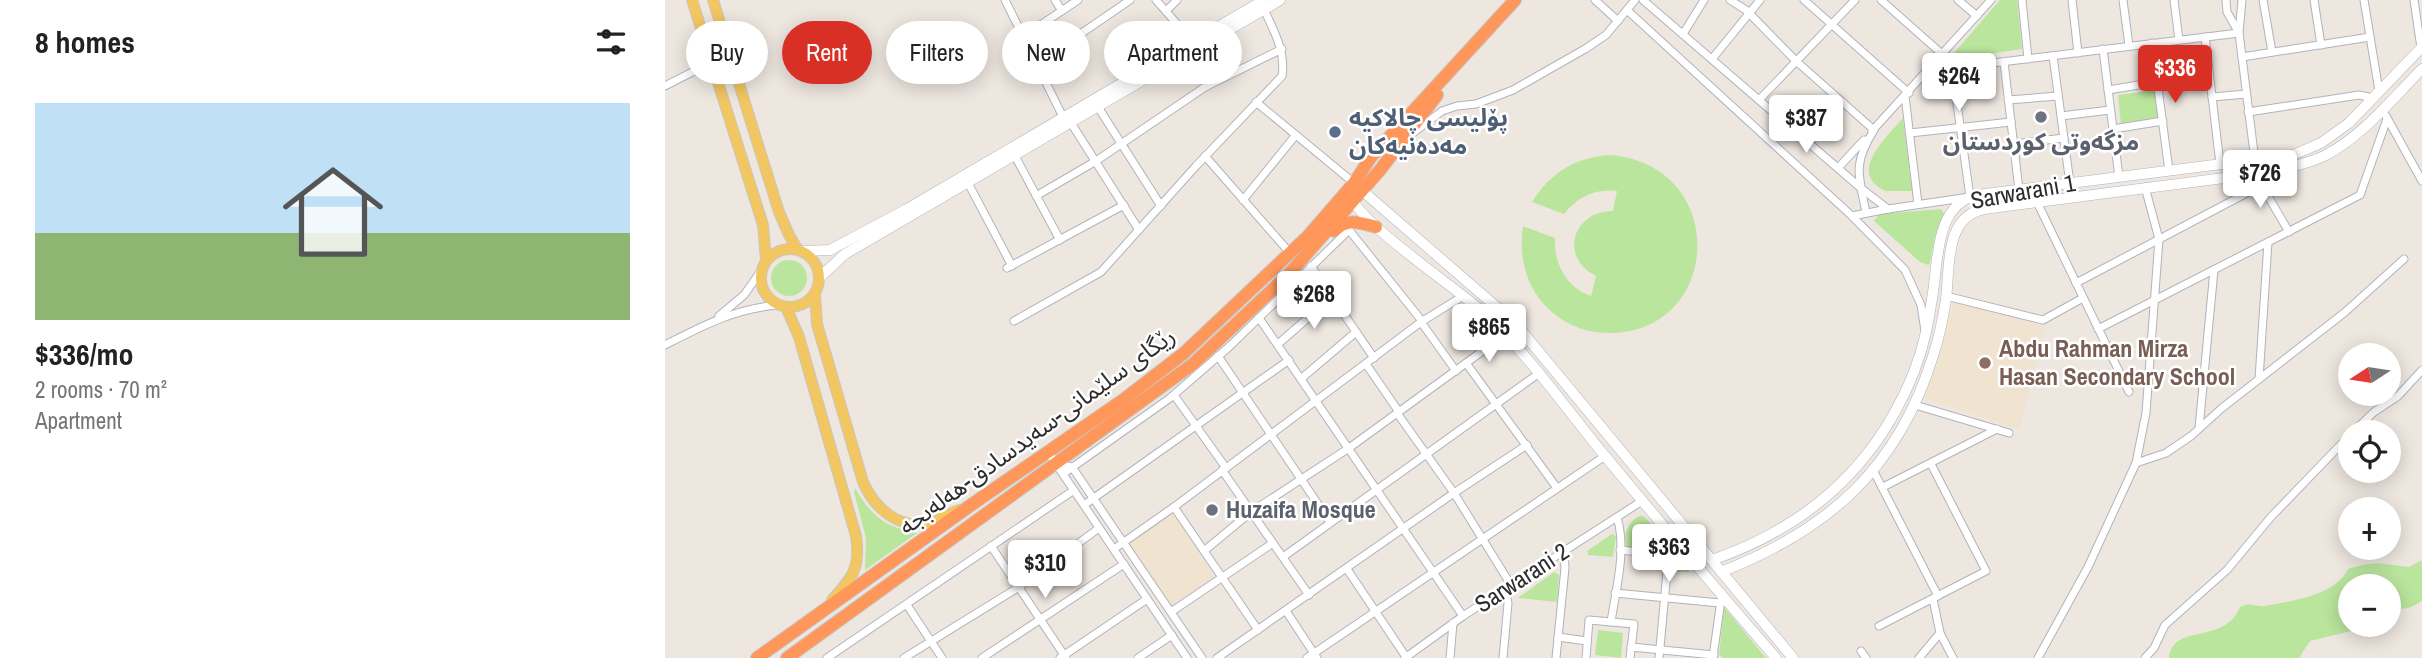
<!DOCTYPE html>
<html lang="en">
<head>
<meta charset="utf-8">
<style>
  :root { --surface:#fff; --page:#f2f2f2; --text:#222; --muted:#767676; --line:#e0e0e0; --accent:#d93025 }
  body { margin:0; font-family:"Archivo Narrow","Noto Sans Arabic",sans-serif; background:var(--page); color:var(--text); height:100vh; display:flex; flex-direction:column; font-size:26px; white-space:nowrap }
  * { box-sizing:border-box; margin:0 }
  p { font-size:23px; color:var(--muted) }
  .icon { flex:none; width:38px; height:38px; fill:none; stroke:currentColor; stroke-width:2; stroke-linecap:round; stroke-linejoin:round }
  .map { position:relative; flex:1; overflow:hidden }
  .sheet { display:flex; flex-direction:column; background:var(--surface); width:665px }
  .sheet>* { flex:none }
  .banner { position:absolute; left:21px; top:21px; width:665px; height:63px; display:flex; gap:14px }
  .needle { width:46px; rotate:258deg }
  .fabs { position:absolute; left:1673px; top:343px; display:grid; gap:14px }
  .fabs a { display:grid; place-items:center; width:63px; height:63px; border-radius:50%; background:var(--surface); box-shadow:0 4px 18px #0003; font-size:35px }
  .price { position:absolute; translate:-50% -60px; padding:0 16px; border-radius:7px; background:#fff; color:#222; font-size:23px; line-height:46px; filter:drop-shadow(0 2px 4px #0008) }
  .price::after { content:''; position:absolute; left:50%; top:42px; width:21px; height:16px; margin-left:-10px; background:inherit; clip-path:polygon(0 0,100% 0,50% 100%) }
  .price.active { background:var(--accent); color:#fff }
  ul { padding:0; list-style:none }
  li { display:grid; align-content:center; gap:14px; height:371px; padding:0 35px }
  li+li { border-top:2px solid var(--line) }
  li span { display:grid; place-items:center; height:217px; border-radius:0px; color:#555 }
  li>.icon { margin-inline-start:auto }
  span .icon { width:126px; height:126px; fill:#fffc; stroke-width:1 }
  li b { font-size:30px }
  h2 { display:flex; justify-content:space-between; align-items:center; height:84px; padding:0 35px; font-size:30px }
  .chip { padding:0 24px; border-radius:32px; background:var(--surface); box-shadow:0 4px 18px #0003; font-size:24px; line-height:63px }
  .chip.active { background:var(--accent); color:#fff }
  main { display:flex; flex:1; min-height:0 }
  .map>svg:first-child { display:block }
  .education { fill:#f0e3d0 }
  .green { fill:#bae59d }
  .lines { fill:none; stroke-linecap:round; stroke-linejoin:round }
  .street-casing { stroke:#b0b3bd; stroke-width:9 }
  .secondary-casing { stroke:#b0b3bd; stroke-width:11 }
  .primary-casing { stroke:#c8c8c8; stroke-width:12 }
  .highway-casing { stroke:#c8c8c8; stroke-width:14 }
  .street { stroke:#fff; stroke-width:7 }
  .secondary { stroke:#fff; stroke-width:10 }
  .primary { stroke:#f2c661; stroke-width:10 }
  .highway { stroke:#ff965a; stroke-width:12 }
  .worship-dot { fill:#6b7280; stroke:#fff; stroke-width:2.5 }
  .service-dot { fill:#5c6f8a; stroke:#fff; stroke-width:2.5 }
  .education-dot { fill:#8d6e63; stroke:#fff; stroke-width:2.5 }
  .labels { text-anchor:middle; stroke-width:5; stroke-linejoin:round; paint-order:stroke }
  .service-label { font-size:24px; font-weight:bold; fill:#4e5e75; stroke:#fff; text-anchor:start }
  .worship-label { font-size:24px; font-weight:bold; fill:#5b616d; stroke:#fff }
  .street-label { font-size:24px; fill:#2d2d2d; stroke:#fff }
  .education-label { font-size:24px; font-weight:bold; fill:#785e54; stroke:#fff; text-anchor:start }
</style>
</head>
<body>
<main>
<section class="sheet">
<h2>8 homes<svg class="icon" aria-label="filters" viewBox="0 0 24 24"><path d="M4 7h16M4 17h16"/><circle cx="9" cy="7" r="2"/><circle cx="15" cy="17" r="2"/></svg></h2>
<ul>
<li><span style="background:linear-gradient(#bfe0f5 60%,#8fb573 0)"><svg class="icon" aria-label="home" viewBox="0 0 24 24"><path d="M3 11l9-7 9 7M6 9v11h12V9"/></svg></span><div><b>$336/mo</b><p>2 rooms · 70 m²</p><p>Apartment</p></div></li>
</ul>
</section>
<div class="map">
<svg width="1757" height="658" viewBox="0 0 1757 658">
  <rect width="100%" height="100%" fill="#eee7e0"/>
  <g class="education">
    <path d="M1290,299L1380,327L1354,429L1259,398Z"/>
    <path d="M508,512L551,579L501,612L458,545Z"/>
  </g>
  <g class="green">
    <path d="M1335,0H1352L1357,49L1283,60Z"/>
    <path d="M156,22L151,36C157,52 169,61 184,51L189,64C163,79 131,56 140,26Z"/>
    <path d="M1490,90L1495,120L1456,125L1453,95Z"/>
    <path d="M1238,118L1247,191H1221C1181,173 1222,137 1238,118Z"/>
    <path d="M946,155C1064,166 1058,329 948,333C926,334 905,327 888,313C862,291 853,259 858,226L890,238C889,264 901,287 926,296L931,276C894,258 907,211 948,211L952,191C931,188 912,197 899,214L867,202C886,172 911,157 946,155Z"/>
    <path d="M1276,209L1280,215L1270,236L1265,263L1263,265L1255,262L1209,221L1214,214Z"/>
    <circle cx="124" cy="278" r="18"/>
    <path d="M190,488C200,505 211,520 230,527C237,530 246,530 252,533L200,570L201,538L189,492Z"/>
    <path d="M976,515L980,517L1022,566L1024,572H1012L1009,558L997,550L962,547C958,534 963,521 976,515Z"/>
    <path d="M947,534L951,536L948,557L923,555L922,551Z"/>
    <path d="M1757,560V601C1745,609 1737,611 1724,606V586H1685V625H1693L1690,630L1645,641L1634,658H1504C1508,622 1559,646 1575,607C1589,601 1590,608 1601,606C1628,600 1670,596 1683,569C1711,560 1717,564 1744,567Z"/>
    <path d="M889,572L894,575L892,602L853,598Z"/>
    <path d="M1059,607L1101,658H1058L1054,655Z"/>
    <path d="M933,630L958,633L956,658L930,655Z"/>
  </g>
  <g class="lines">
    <g class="street-casing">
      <g id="street">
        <path d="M340,0L398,117"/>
        <path d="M390,0L397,11"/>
        <path d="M491,0L527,41"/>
        <path d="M930,0L953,21"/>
        <path d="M978,0L1197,189L1223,209"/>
        <path d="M1065,0L1081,10L1131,61L1209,130C1187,165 1194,175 1201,213"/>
        <path d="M1139,0L1244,93"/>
        <path d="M1216,0L1277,54"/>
        <path d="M1293,0L1312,16"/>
        <path d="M1357,0L1363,59"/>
        <path d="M1407,0L1413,53"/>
        <path d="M1458,0L1464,46"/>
        <path d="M1509,0L1514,40"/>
        <path d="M1577,0L1574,33L1590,161"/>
        <path d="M1598,0L1607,52"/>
        <path d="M1649,0L1656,45"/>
        <path d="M1699,0L1714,91"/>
        <path d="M1749,0L1756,48"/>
        <path d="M501,11L512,0"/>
        <path d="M963,11L1187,216L1240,270L1256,305L1260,331"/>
        <path d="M1018,34L1039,0"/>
        <path d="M359,36L413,0"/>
        <path d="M1540,37L1555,164"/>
        <path d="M1487,43L1504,171"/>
        <path d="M1438,49L1454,177"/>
        <path d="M1388,56L1405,184"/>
        <path d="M1577,57L1705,37"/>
        <path d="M1047,59L1095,0"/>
        <path d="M1339,62L1354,190"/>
        <path d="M373,63L465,0"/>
        <path d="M1262,71L1574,33L1562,12L1561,0"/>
        <path d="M0,86L47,62"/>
        <path d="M1443,90L1492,82"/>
        <path d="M1240,96L1253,204"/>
        <path d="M1547,97L1581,94"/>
        <path d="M1094,100L1190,0"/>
        <path d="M1343,100L1393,96"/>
        <path d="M591,102L689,183"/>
        <path d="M433,107L496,206"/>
        <path d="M1583,112L1694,95L1708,98"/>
        <path d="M1396,116L1445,110"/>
        <path d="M1721,116L1757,181"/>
        <path d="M406,123L474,230"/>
        <path d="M1448,129L1498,121"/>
        <path d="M1207,131L1326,0"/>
        <path d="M748,133L777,111L792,106L811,104L848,90L920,49L941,35L970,0"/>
        <path d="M1245,133L1346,122"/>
        <path d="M1349,144L1399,138"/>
        <path d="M350,156L395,240"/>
        <path d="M540,156L625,253"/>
        <path d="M1173,168L1199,140"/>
        <path d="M1590,174L1624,232"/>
        <path d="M301,179L347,266"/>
        <path d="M371,196L431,161L540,87L617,49"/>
        <path d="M578,200L630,136"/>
        <path d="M1372,202L1464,392"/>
        <path d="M1187,216L1223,209L1305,197L1287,68"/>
        <path d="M646,266L709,358"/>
        <path d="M342,268L459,205"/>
        <path d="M1411,283L1597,185"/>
        <path d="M1281,296L1378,320L1418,298"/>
        <path d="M54,316L79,295L96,271"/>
        <path d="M594,318L798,616"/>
        <path d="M349,321L436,272L531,166L617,76C621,51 609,32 599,9"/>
        <path d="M756,322L791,371"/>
        <path d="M1433,329L1695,195L1722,119"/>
        <path d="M613,344L667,297"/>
        <path d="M0,345C37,326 71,308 114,305"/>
        <path d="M553,356L665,522"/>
        <path d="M801,363L892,488"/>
        <path d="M701,364L734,412"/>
        <path d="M637,378L691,332"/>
        <path d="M1594,379L1603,242"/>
        <path d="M509,395L561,468"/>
        <path d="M1250,405L1344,433"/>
        <path d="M732,413L789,493L846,585"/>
        <path d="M1534,428L1549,270"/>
        <path d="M1688,432L1709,412L1733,396L1757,370"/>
        <path d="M383,452L522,658"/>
        <path d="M1471,463L1501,453L1526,436L1557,408L1679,313L1739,259"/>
        <path d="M391,464L407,467L537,658"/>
        <path d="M557,470L644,595"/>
        <path d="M1208,470L1273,596"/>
        <path d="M398,474L505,398L565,346L684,230L757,321"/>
        <path d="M1218,487L1332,429"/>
        <path d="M419,505L624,360"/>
        <path d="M509,507L593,630"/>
        <path d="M326,546L401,658"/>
        <path d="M449,549L509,507L756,322L798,296"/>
        <path d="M955,550L995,554L1003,561L994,658"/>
        <path d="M539,551L586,512L684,448L841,334"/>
        <path d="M618,557L873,374"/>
        <path d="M682,569L741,657"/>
        <path d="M950,593L1055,603"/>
        <path d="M1268,599L1275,633L1288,658"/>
        <path d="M242,605L277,658"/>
        <path d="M621,611L652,658"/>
        <path d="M506,612L608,543"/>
        <path d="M946,622C951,589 962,549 952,517"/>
        <path d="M1214,626L1321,571L1266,464"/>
        <path d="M893,637L922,641"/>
        <path d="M966,647L1049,655"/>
        <path d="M1196,651L1201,658"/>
        <path d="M1048,657L1056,600"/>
        <path d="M162,658L409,490"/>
        <path d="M239,658L354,587L434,528"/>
        <path d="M317,658L459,564"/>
        <path d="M395,658L482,599"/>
        <path d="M473,658L507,635"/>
        <path d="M552,658L789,493L862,445"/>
        <path d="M642,658L940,456"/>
        <path d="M740,658L798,616L977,501"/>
        <path d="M785,658L788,623"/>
        <path d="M838,658L843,603L840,589"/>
        <path d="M891,658L900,568L899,551"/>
        <path d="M921,658L924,620L969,624L965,658"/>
        <path d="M1254,658L1275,633"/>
        <path d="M1373,658L1423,567L1471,463L1481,413L1494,239L1480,187"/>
        <path d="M1480,658L1489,648L1500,625L1562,570L1605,518L1685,435"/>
      </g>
    </g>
    <g class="secondary-casing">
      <g id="secondary">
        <path d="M693,187L850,323L1128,658"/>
        <path d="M687,197C692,221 791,288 814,309C860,350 897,403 935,450C993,520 1051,589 1111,658"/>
        <path d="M137,251L165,250L242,209L599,0"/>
        <path d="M154,278L180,254L615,0"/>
        <path d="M1047,560C1125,533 1189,486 1230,412C1244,387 1255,360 1261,332C1264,317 1267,301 1269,285C1273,253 1273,204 1312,195L1628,155L1656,143L1684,123L1757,47"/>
        <path d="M1056,572C1163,530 1233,469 1268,356C1274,338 1278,319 1281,299C1285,268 1279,217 1319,209L1590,174C1614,169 1637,166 1659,156C1697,137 1727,99 1757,69"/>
      </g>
    </g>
    <g class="primary-casing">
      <g id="primary">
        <path d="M27,0L98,225L101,260"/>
        <path d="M48,0L114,212L124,235L133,250"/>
        <circle cx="125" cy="278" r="29"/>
        <path d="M150,293L152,324L198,482C209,507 233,530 263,523C273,520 284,514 294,510"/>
        <path d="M121,307L134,337L191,536C196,568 187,578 167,600"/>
      </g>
    </g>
    <g class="highway-casing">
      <g id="highway">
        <path d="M669,231C682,218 694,222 711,227"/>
        <path d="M92,658L306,505L458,400L519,353L643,236L689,183L706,157L850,0"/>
        <path d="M122,658L528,364L624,274L715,170L772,95"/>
      </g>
    </g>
    <use href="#street" class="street"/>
    <use href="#secondary" class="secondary"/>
    <use href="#primary" class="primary"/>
    <use href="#highway" class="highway"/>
  </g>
  <g class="worship-dot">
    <circle cx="1376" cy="117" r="7"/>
    <circle cx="547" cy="510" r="7"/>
  </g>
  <circle class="service-dot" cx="670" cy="132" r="7"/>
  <circle class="education-dot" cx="1320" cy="363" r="7"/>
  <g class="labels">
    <g class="service-label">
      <text x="684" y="126">پۆلیسی چالاکیە<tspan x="684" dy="28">مەدەنیەکان</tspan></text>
    </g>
    <g class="worship-label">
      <text x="1376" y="150">مزگەوتی کوردستان</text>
      <text x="561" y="518" text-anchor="start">Huzaifa Mosque</text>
    </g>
    <g class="street-label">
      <text transform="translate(1358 192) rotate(-10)" y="8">Sarwarani 1</text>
      <text transform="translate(372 431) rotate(-36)" y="8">رێگای سلێمانی-سەیدسادق-هەلەبجە</text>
      <text transform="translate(857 578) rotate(-33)" y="8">Sarwarani 2</text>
    </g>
    <g class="education-label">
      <text x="1334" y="357">Abdu Rahman Mirza<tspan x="1334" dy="28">Hasan Secondary School</tspan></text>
    </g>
  </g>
</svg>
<div class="fabs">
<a><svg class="needle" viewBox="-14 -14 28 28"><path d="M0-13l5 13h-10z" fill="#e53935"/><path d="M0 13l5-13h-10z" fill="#767676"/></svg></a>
<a><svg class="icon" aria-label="locate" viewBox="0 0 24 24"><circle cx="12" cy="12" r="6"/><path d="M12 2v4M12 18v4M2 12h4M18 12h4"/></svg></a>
<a>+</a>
<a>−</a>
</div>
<b class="price active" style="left:1510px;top:105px">$336</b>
<b class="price" style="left:1294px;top:113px">$264</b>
<b class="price" style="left:1141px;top:155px">$387</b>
<b class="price" style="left:1595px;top:210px">$726</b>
<b class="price" style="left:649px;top:331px">$268</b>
<b class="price" style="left:824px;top:364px">$865</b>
<b class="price" style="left:1004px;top:584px">$363</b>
<b class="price" style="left:380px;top:600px">$310</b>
<div class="banner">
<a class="chip">Buy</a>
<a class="chip active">Rent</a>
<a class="chip">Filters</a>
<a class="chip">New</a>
<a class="chip">Apartment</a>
</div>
</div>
</main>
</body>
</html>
